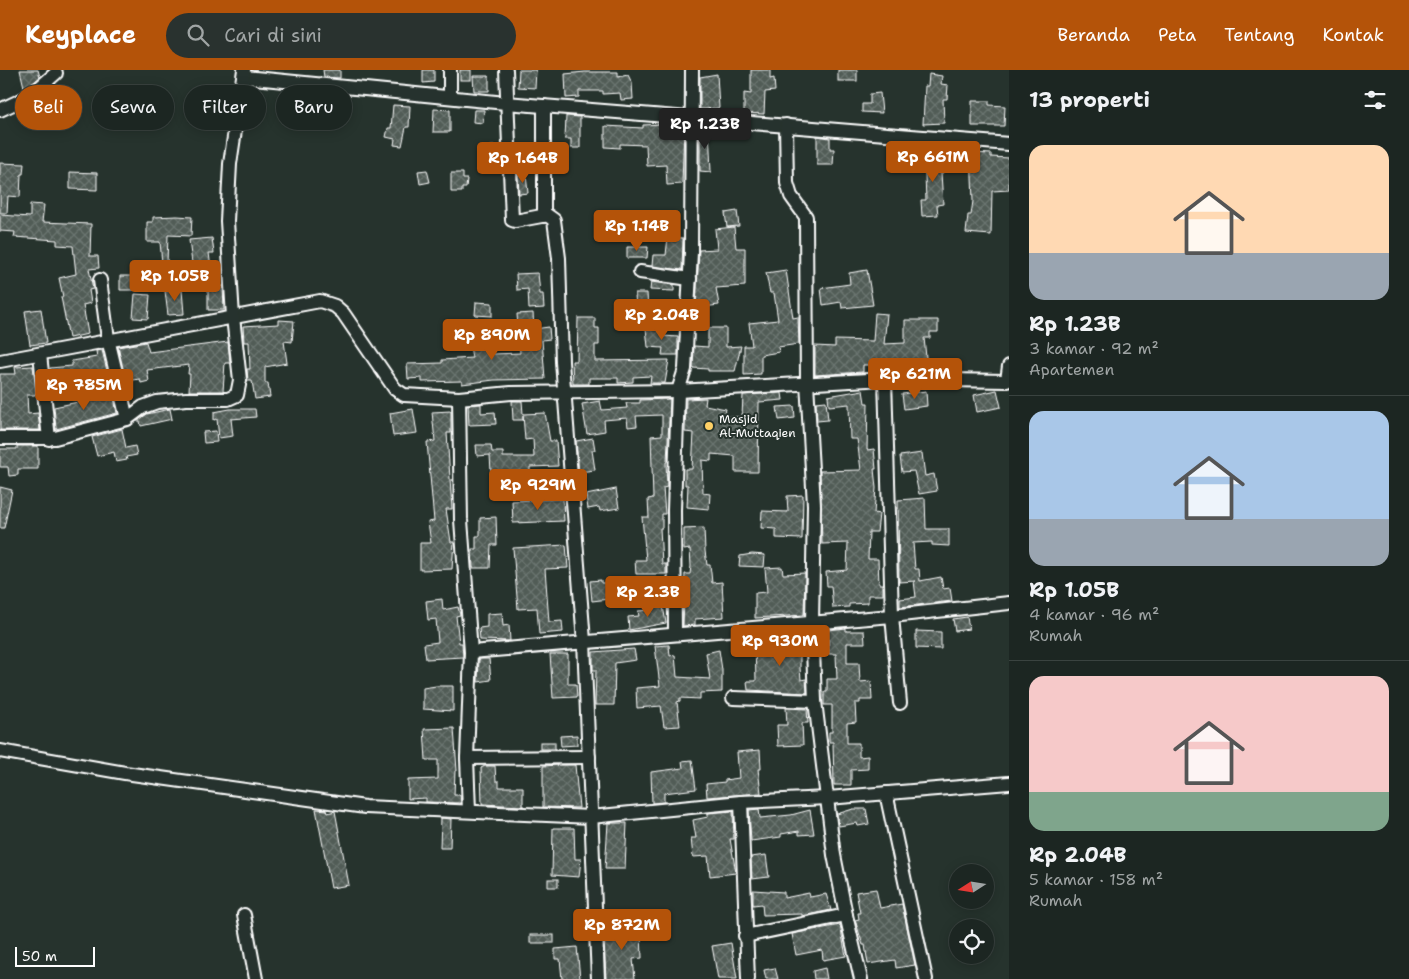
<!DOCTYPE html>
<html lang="id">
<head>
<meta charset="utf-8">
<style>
  :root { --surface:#1c2622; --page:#29322f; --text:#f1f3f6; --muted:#a0a5a5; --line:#3a4340; --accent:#b45309 }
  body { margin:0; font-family:"Shantell Sans",sans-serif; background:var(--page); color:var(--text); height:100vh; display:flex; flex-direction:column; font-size:19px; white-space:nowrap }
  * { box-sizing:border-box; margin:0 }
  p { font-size:16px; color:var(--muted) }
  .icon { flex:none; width:28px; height:28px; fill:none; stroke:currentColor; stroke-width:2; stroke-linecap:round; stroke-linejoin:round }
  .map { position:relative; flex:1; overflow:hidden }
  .side { display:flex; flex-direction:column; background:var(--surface); width:400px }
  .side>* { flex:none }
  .guide { position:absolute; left:15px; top:15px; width:475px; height:45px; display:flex; gap:10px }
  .needle { width:32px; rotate:258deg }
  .tools { position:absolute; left:949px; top:794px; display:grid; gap:10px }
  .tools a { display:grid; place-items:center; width:45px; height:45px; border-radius:50%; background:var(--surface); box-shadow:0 2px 12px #0003,0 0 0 1px var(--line); font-size:25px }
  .scale { position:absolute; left:15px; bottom:12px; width:80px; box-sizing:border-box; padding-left:5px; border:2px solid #fff; border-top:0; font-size:14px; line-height:18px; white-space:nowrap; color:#fff; -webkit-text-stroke:4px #26332d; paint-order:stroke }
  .price { position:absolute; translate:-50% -42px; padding:0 11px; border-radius:5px; background:var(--accent); color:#fff; font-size:16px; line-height:32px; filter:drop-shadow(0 1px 2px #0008) }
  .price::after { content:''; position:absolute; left:50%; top:30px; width:15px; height:11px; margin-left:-8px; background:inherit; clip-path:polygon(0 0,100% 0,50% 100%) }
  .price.selected { background:#222; color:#fff }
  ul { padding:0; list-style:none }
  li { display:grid; align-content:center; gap:10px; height:265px; padding:0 20px }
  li+li { border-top:1px solid var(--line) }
  li span { display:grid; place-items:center; height:155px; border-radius:15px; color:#555 }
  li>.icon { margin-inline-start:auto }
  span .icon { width:90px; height:90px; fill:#fffc; stroke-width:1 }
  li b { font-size:21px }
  h2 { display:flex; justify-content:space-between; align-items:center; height:60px; padding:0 20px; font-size:21px }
  .chip { padding:0 18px; border-radius:22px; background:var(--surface); box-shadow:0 2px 12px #0003,0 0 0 1px var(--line); font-size:18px; line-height:45px }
  .chip.selected { background:var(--accent); color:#fff }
  header { display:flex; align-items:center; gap:30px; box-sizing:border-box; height:70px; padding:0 25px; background:var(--accent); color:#fff }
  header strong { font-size:24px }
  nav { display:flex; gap:28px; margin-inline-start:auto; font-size:18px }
  .search { width:350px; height:45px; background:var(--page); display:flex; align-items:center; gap:12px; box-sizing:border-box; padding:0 18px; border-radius:28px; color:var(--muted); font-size:19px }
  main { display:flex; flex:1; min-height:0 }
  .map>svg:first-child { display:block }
  .building { fill:url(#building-cross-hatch); stroke:#fff }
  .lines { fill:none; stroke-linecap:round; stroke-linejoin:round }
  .street-casing { stroke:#fff; stroke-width:16 }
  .street { stroke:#26332d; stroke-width:12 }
  .poi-dot { fill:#ffd166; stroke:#26332d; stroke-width:2 }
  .labels { text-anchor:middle; stroke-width:4; stroke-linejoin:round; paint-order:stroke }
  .poi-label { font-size:12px; fill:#fff; stroke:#26332d; text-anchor:start }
</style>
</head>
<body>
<header>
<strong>Keyplace</strong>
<div class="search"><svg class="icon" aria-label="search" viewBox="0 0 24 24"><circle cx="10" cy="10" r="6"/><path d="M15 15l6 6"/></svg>Cari di sini</div>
<nav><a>Beranda</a><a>Peta</a><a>Tentang</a><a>Kontak</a></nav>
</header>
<main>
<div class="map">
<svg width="1009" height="909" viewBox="0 0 1009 909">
  <defs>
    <pattern id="building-cross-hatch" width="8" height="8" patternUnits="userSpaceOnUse" patternTransform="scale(1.25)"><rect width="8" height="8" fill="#515c57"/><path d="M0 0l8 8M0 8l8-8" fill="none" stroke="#6b7470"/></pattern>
  </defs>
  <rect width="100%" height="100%" fill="#26332d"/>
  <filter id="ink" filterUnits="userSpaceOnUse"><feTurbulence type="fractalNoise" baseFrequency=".02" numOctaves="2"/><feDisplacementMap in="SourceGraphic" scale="10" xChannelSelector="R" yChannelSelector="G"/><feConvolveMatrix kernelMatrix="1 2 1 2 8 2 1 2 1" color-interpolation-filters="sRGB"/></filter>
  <g filter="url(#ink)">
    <g class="building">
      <path d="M20,0H38L40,7L30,15L24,17Z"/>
      <path d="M323,0H340V8L324,7Z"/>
      <path d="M423,0H434V12L423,13Z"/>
      <rect x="460" y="0" width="11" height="10"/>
      <path d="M519,0H536L535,18L518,17Z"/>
      <path d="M751,0H770V9L774,8L775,21L765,22L764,44L744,43V23L751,24Z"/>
      <rect x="838" y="0" width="19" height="11"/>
      <path d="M585,2H618V7L628,5L632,13L633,29L621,30L620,23L603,24V21H579V27L566,28L565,4Z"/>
      <path d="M717,4L719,38L700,39V7Z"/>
      <path d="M929,4L942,6L941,14L948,15L947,29H943L944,53L923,54L925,16H928Z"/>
      <path d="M473,6H489V21H474Z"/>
      <path d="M281,23L322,25V42H310V39L281,38Z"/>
      <path d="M880,23L882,43L862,42V34H870V24Z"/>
      <path d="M972,31H989V35L1005,36L1004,56H972Z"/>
      <path d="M393,35L410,36L409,57H406L402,76L394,75L395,69L386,67L388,58H391Z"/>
      <path d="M434,39L450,40V62H433Z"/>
      <path d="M474,40H484L483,53L473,52Z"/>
      <path d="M566,46L580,47V78H571V69H565Z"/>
      <path d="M664,54L684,56L682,114L667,115L666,95L647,96L646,75L620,74V78L605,77V56L643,58V55Z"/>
      <path d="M700,57L709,58L711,102L700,101Z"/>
      <path d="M817,66L830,68V79H834L833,95H817Z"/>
      <path d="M494,76L495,88L484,89L483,77Z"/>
      <path d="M924,81H943V103H941L943,134L937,135L938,145L922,146L921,130H926Z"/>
      <path d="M971,83L991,84V87L1009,88V120L992,121L991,165L966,163L968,145H971L973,131Z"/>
      <path d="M0,93L24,94L23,104H21L20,127L8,126L7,143H0Z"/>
      <path d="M427,100L430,112L420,114L418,101Z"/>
      <path d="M70,102L97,103V120L70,119Z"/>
      <path d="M451,103H463V109H467L466,118H462V122H451Z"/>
      <path d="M518,105H526L528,123L519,124Z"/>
      <path d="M30,134L44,135L42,152L91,154L90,186H98L99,198L89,199L93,219L89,220L91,233L83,235L88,264L69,268L61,227H63L59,208L76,204L73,176L57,175V170L14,167L15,162L0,161V145L30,147Z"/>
      <path d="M737,141L739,156L727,157L725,143Z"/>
      <path d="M177,146L192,147L191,166L168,165L167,193H162L160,172H147V152H153V147Z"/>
      <path d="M734,157L736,178H745V216L716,218L719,235L696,238L699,180L717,179L715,159Z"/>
      <path d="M668,167L683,168L682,200L652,196L653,185H666Z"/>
      <path d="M212,168L214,183H209L213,214L195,216L189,170Z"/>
      <path d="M627,177H648L647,188H627Z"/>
      <path d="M139,195H150V208H140V220H120V206H138Z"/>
      <path d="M786,200L793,248L798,247L799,274L778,277L779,282L761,285V304L744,305V276H752L749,253L778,250L774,223H770L766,203Z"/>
      <path d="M867,200L873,235L842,238L841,232L823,235L821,218L850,214L849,203Z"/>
      <path d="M538,203L540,224H543L544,238L529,239L528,219L517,220L516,204Z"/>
      <path d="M651,212L674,215V221L650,220Z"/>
      <path d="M208,216H223L224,240H208Z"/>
      <path d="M182,220L184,244L168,245L165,221Z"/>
      <path d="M635,223H647L648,241H636Z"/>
      <path d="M135,224L150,225L148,249L133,248Z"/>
      <path d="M476,232L492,233V246L475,245Z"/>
      <path d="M41,239L46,273L30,275L25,241Z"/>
      <path d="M533,243L534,259L549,257L550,269L542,270L545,309L494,310L462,314V311L422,312V308L408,309L407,294L442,293V290L472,288L470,276L491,273L493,284L520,283L517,244Z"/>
      <path d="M875,243L887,244L884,274L905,273V250H938V262H930V268H924L927,297L895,298V295H863V302L815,305V276L835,277V270L873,271Z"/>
      <path d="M578,248H595V258H599V275H595V291L669,290L665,313H650L651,306L633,307V312L618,313V308H589V314H573L572,291H577Z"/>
      <path d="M279,250L294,251L292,272L284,271L287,293L265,297V313H268L270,327L255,329L252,311H248L247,299H250L249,272H244L243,256L279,254Z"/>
      <path d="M661,256L663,266L678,267V285H662L663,278L648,277L646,258Z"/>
      <path d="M708,258H726V277L741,276L735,301H708V299L693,298L694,276L708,277Z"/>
      <path d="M146,272L149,282L228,272L230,293H225L223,321H189L190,304H188L189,295L147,300L149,311L141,313L140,309L126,311L118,277Z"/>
      <path d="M102,280L108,305L102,306L105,317L52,321L50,298L72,296V291L97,287L96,281Z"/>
      <path d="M33,296L36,322L35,325H27L28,344L38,343L40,360H0V304H16L15,297Z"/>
      <path d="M863,320L865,333H868L867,380L874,379L876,399H874L876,418L874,443L879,444L877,462H869L868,489H878L879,514H883V525H868V533L849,534V537L833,538L831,516H827L826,502L847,500L848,473L822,474L820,401L861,400L857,369H850L849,334L829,336L828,326Z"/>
      <path d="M997,320L1001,337L977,342L974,325Z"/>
      <path d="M926,321L927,336L904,339L902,324Z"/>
      <path d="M782,323L783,330L759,332L758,402H735V386L711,384V391L702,390L703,423L710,424L709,439L687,437L688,415H685V399H692L694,363L685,362L686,329L706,328L705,335L726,339L724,346L742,347L743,325Z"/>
      <path d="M107,326L108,330L114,328L117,343L56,359L54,337Z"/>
      <path d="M670,329L667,392H666L667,417L663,418L665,444H662V458H660L662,494H666V504H636L635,490H646L642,447H649L648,429L653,428L651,366L662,365V345L636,346L637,356L628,357L627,348L604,350L605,361L587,364L582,334L600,331L602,340L627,338L626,333H640V330Z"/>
      <path d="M512,331H522L523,344L545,343L550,371H556L558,396L530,397V405L521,406L520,401L491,402L490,385L477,386L476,375H491L492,382H503V387H534L533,369L525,370L523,345V350H513Z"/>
      <path d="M826,331L828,350L817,351L816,332Z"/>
      <path d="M481,334V343L495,342L496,354L469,355L468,335Z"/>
      <path d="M794,336L795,348L779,350L777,337Z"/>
      <path d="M170,339L172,349L141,356L140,351H137L147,344Z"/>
      <path d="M230,339H255L256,347L231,349L233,366L219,368L217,349L214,350V342Z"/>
      <path d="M413,339L417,363L393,366L390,343Z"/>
      <path d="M451,341V363H447L452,439H446L451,472H454L452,499L420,500V473H431L428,452L434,451L427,372L435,371L432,342Z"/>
      <path d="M122,359L126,378L135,376L137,385L126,387L127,390L116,392L114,382L97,386L92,367Z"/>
      <path d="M216,361L217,372L204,373L203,362Z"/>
      <path d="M593,368L595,380H592L595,400L579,402L576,371Z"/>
      <path d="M17,376H38V399H18V405L9,406L8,397H0V379H17Z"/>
      <path d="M922,383L925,406L934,404L937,421L919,424L914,401L902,402L900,386Z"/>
      <path d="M0,417L12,420L4,458H0Z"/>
      <path d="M616,419L619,438L600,441L599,437L588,439L586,425Z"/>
      <path d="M803,425L802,469L776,468V459L761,458L762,441L788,442L787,426Z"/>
      <path d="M925,428L926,459H949V476L932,475V472L913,473L915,499H919L920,511L941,507L943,519L950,518L952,531L900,537V529L916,527L914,511H916L899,512L898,430Z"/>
      <path d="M563,429L564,451L513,453L512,431Z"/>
      <path d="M496,447L497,475H491L490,498H473L472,479H476V466H480V448Z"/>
      <path d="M704,458L705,481L707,495H710L711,503L712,513L722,512L724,547L695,549V555L683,556L685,504H690L691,496L690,479L684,480V459Z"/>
      <path d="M566,475L568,498L545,499L549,552L562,551L563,562L539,564L537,538L518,539L513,478Z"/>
      <path d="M752,484L765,485L764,497L739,496L740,486Z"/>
      <path d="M782,497L783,504L805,503L804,545L755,548V523L767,522L765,498Z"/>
      <path d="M601,510V513H607L609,529L592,531L590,511Z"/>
      <path d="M442,529L443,540L458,537L460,545L456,546L459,573H462L463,587L426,589L424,574L438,572L436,549L428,550L426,531Z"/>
      <path d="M663,536L666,553L629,560L628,547L639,546L638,541L650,540V537Z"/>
      <path d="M502,543L503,556L509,555L510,571L480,570L479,558L487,557V544Z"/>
      <path d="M967,547L969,559L955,561L953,549Z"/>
      <path d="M846,558V561H864L865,573H847V593H859L860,612L871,611L872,630H860V633H855L856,652L847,653V673H859V687L868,686V699L851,700V715H834L833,672H829V662H832V635H824V622H827V609H837L836,584H829L828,560Z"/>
      <path d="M916,561L941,562V579L916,578Z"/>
      <path d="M804,562L805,579H800V598L801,610L806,609L807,623L748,620L747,611H756L755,572H770V583L787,582V564Z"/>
      <path d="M669,575L670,586L675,585L677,607L710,609L706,583L719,580L722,600V622L700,623V629L680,628V631L677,632L680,656L664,657L661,636L637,638L636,618L660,616L655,576Z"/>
      <path d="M634,579L636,590L615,593L614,635H595L596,600H593V582Z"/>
      <path d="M550,584H568V614H576L577,627L553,628Z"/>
      <path d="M479,589H489L491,610L478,612Z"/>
      <path d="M436,616H453V641L423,639V618Z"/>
      <path d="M786,638L807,639L808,653H802L803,675L778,676L777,655H787Z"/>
      <path d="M454,658L457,701H455L454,725H460L461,733L426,732V728L408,729V710L438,709V690H426L424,659Z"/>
      <path d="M577,665V675L561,676L560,666Z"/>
      <rect x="540" y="672" width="15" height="7"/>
      <path d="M760,680L761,699H758L761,723L707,727L706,714L725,712V710L739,708L737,682Z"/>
      <path d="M692,690L696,719L664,723V732L652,733L651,702L683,698L682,691Z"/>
      <path d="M559,695H575L579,738L543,737V696Z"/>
      <path d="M485,696H495L496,711H499V717H523V736L482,734L481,698Z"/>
      <path d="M316,739L327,740L328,743L335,741L349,815L331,818Z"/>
      <path d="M759,739L760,748L791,745L810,740L814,764L799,765V761L781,764V767L751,771L749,740Z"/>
      <path d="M853,739H866L869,754L858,756L857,753L839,756L837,744Z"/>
      <path d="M733,741L734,769H730L736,803L710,806L708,786L693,787L691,768H696L693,750L708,747V743Z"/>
      <path d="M441,748L451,749L450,778H440Z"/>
      <path d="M608,753H627L625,799H605Z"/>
      <path d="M553,758H574L575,789H581L579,807L552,805Z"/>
      <path d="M766,785L769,807L752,809L751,787Z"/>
      <rect x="548" y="809" width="10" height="8"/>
      <path d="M876,819L880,838L902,834L915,895L896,898L895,890L868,894L865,875H863L855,850L859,849L858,843H860L856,822Z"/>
      <path d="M753,820L784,822V828L809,823L810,827L826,824L831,840L802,846V844L763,845L762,834L753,835Z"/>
      <path d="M630,849L631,863L641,862L642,888L633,889L635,909H606L604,869L612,868L611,851Z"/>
      <path d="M840,855L846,886L823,890L822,880L796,885L792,864Z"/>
      <rect x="530" y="865" width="24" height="8"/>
      <path d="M731,873L737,909H718L712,876Z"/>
      <path d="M577,877L580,909H562L560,889H555V879Z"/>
      <path d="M775,898L778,909H766L764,900Z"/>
      <path d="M825,898L827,909H814L813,901Z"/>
    </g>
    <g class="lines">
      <g class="street-casing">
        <g id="street">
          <path d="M506,0L512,150L515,151L547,145L554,150L559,188L562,292L584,571L598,909"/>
          <path d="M244,7L506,33L1009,74"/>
          <path d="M450,26V0"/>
          <path d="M0,40L30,26L56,3"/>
          <path d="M786,55L787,113L791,126L806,147L807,312L814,435L812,553L815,631L834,785L846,845"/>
          <path d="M544,146V36"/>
          <path d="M640,202L690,209"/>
          <path d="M100,210L108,269L127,349"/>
          <path d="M40,284L49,369"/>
          <path d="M0,291L320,231L335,236L343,243L395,319L404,325L459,328L511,323L678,321L885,309L1007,311L1009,296"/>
          <path d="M885,309L892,546L900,633"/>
          <path d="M459,328L461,450L471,582L467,688L469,741"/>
          <path d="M0,368H55L127,349L143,337L157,332L186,329H228L237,325L240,310L233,247L227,151L230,94L244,0"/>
          <path d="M675,564L674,440L678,321L685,299L691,182L692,0"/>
          <path d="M471,582L892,546L1009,533"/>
          <path d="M733,628L815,631"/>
          <path d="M0,681L125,703L365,737L591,747L741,732L828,728L1009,713"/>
          <path d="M467,688L589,687"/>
          <path d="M886,723L926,909"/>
          <path d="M741,732L748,909"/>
          <path d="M244,845L256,909"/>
          <path d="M745,866L846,845L861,909"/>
        </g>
      </g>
      <use href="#street" class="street"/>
    </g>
  </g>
  <circle class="poi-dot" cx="709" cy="356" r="5"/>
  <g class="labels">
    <g class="poi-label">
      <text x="719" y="353">Masjid<tspan x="719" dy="14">Al-Muttaqien</tspan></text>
    </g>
  </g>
</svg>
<div class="tools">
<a><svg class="needle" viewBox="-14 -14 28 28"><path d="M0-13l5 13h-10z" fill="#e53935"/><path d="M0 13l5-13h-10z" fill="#a0a5a5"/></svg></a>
<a><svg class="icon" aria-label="locate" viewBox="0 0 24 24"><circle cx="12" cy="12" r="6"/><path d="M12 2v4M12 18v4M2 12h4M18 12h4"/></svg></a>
</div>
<div class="scale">50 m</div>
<b class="price selected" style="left:705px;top:80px">Rp 1.23B</b>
<b class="price" style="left:933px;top:113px">Rp 661M</b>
<b class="price" style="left:523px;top:114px">Rp 1.64B</b>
<b class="price" style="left:637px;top:182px">Rp 1.14B</b>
<b class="price" style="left:175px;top:232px">Rp 1.05B</b>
<b class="price" style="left:662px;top:271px">Rp 2.04B</b>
<b class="price" style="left:492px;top:291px">Rp 890M</b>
<b class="price" style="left:915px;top:330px">Rp 621M</b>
<b class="price" style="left:84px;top:341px">Rp 785M</b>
<b class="price" style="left:538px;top:441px">Rp 929M</b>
<b class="price" style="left:648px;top:548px">Rp 2.3B</b>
<b class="price" style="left:780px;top:597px">Rp 930M</b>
<b class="price" style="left:622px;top:881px">Rp 872M</b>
<div class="guide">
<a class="chip selected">Beli</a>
<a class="chip">Sewa</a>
<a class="chip">Filter</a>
<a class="chip">Baru</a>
</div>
</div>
<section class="side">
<h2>13 properti<svg class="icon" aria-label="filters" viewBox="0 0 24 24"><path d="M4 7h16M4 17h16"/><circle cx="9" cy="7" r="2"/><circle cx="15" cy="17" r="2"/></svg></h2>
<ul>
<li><span style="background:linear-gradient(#ffd9b3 70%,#9aa5b1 0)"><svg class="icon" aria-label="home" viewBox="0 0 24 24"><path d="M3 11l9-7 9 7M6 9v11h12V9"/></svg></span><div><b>Rp 1.23B</b><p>3 kamar · 92 m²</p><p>Apartemen</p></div></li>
<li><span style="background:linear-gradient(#a9c7e8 70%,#9aa5b1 0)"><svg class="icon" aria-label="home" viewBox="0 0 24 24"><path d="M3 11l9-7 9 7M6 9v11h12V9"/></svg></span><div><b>Rp 1.05B</b><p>4 kamar · 96 m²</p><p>Rumah</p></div></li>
<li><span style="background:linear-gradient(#f6c9c9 75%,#7fa58c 0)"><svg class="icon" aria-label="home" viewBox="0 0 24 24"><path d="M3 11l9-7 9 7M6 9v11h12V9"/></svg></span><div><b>Rp 2.04B</b><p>5 kamar · 158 m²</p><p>Rumah</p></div></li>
</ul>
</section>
</main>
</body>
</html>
